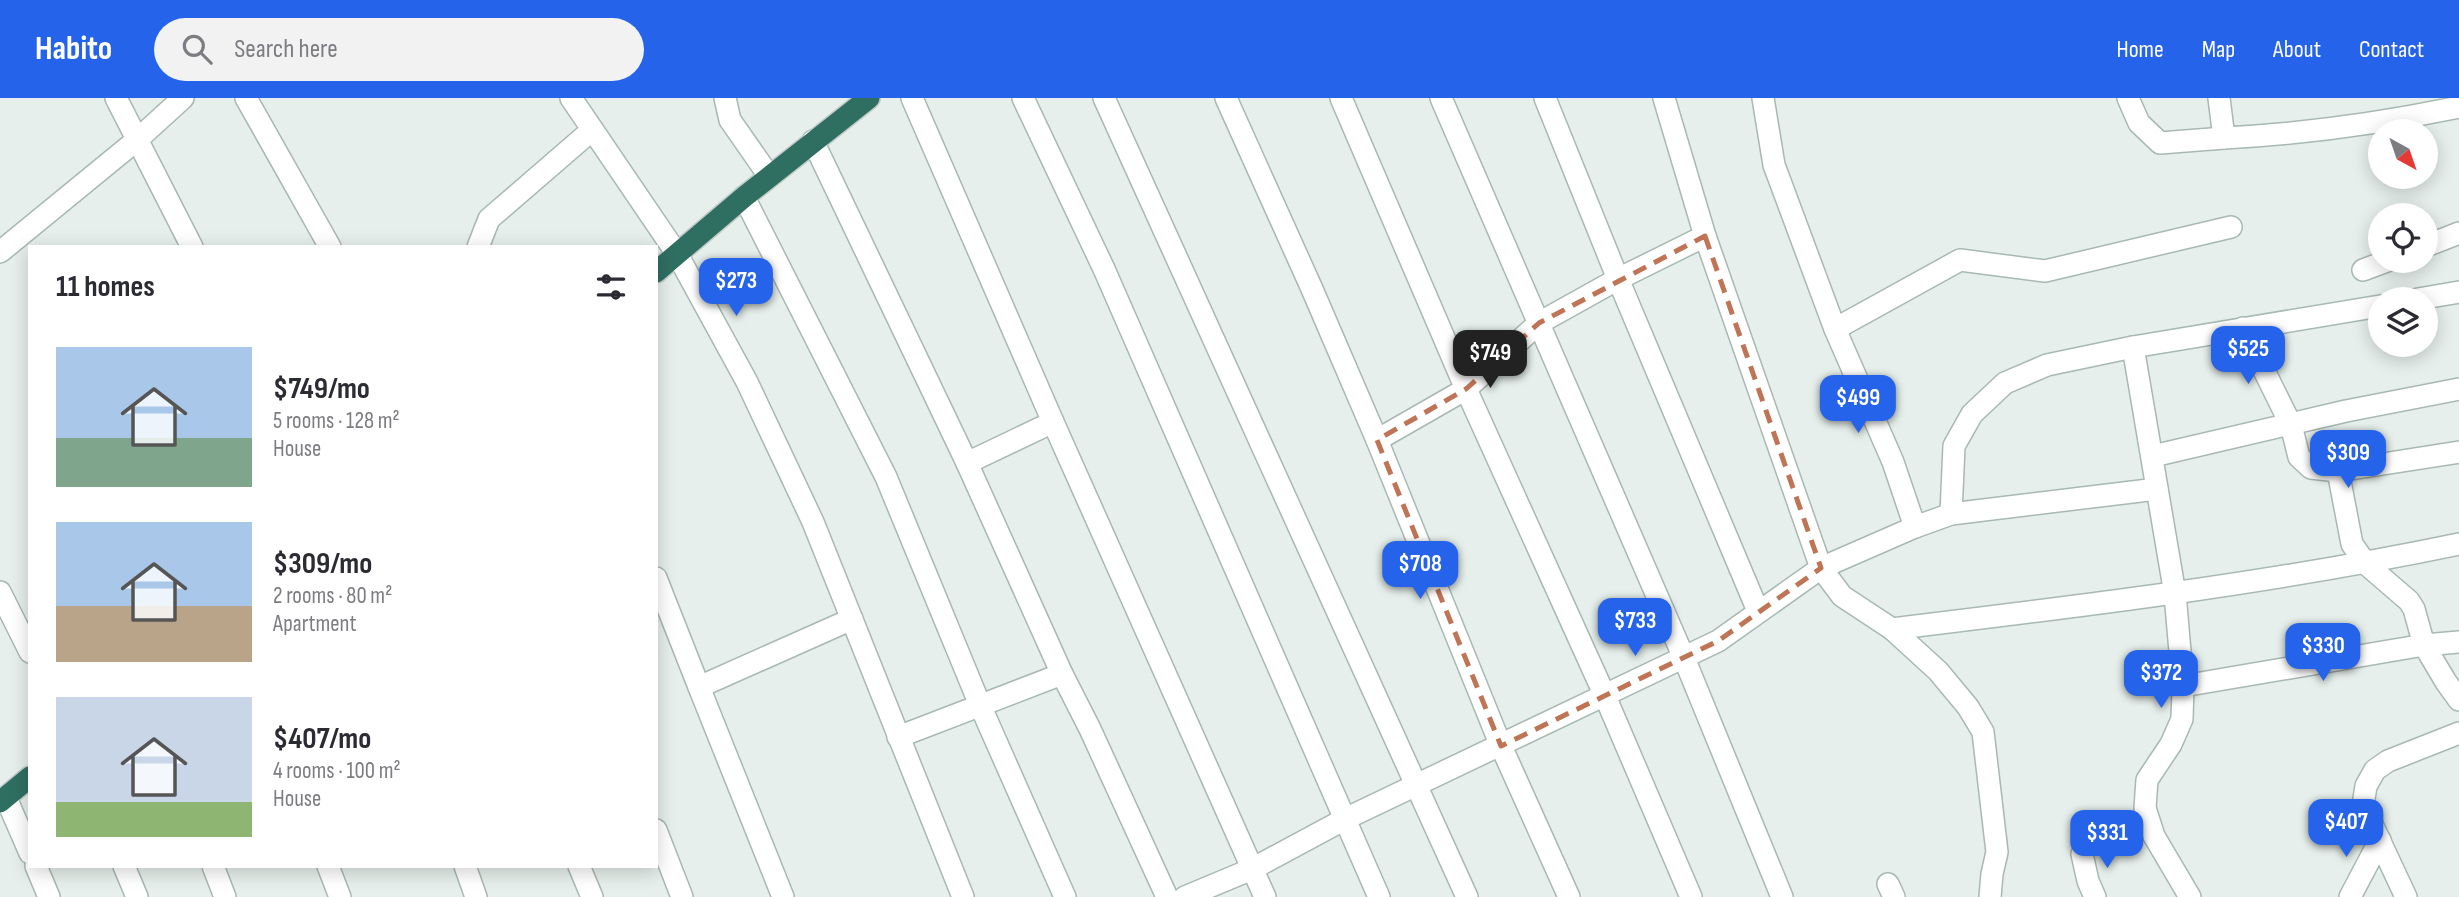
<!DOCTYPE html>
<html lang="en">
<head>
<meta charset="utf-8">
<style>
  :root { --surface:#fff; --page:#f2f2f3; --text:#2b2b33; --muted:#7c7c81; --accent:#2563eb }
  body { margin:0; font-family:"Sofia Sans Condensed",sans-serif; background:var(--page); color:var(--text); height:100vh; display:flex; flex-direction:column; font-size:26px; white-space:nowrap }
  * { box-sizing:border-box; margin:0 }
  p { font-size:23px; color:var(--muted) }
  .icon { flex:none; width:38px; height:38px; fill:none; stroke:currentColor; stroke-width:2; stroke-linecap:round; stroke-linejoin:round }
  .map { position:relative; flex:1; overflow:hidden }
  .side { position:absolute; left:28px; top:147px; width:630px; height:623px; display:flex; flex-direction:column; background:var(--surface); border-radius:0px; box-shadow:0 4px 18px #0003 }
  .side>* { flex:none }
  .needle { width:46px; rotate:140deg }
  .fabs { position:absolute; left:2368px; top:21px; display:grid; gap:14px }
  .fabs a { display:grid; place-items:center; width:70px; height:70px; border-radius:50%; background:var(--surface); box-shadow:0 4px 18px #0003; font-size:35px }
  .price { position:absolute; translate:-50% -60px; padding:0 16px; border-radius:14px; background:var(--accent); color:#fff; font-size:23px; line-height:46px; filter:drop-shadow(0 2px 4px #0008) }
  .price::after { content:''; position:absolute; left:50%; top:42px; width:21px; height:16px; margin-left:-10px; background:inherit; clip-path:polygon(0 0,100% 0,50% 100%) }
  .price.selected { background:#222; color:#fff }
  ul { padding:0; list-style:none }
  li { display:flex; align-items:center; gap:21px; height:175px; padding:0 28px }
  li span { display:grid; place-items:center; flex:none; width:196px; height:140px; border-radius:0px; color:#555 }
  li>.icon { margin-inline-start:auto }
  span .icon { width:84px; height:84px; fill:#fffc; stroke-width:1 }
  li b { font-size:30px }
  h2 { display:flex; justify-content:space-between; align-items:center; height:84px; padding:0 28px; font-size:30px }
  header { display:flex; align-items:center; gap:42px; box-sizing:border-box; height:98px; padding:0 35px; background:var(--accent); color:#fff }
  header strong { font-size:33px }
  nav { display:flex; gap:38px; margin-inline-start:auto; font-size:24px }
  .search { width:490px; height:63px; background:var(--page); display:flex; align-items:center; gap:18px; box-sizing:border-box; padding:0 24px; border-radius:38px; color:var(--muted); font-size:26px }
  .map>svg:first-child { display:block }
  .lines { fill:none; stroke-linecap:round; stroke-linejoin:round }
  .minor-casing { stroke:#a8b8b2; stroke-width:24 }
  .highway-casing { stroke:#c2cac8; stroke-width:24 }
  .minor { stroke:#fff; stroke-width:21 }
  .highway { stroke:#2f6f62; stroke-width:21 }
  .marked { fill:none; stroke:#c07456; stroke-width:5; stroke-dasharray:14 9; stroke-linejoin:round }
</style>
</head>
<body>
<header>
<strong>Habito</strong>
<div class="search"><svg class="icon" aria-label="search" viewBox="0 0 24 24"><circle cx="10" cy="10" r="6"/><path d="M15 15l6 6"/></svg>Search here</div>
<nav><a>Home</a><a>Map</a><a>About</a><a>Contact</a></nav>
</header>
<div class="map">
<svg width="2459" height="799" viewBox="0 0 2459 799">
  <rect width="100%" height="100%" fill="#e6efeb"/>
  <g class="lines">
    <g class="minor-casing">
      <g id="minor">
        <path d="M116,0L192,149"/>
        <path d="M246,0L330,149"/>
        <path d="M571,0L677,156L747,284L813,424L963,799"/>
        <path d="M725,0L730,22L769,78"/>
        <path d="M912,0L1053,324L1265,799"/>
        <path d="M1023,0L1104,171L1379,799"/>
        <path d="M1104,0L1467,799"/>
        <path d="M1226,0L1312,191L1377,342L1501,648L1569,799"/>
        <path d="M1341,0L1466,291L1605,598L1691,799"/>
        <path d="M1441,0L1684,560L1782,799"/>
        <path d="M1545,0L1618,181L1758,513"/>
        <path d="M1664,0L1705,138L1821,470L1842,498L1892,531L1938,573L1968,609L1983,634L1997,754L1992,776L1990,799"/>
        <path d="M1763,0L1774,67L1835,231L1893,364L1915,429"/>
        <path d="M2128,0L2139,25L2160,45L2224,40"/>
        <path d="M2219,0L2224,40C2302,36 2382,25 2459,9"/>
        <path d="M813,43L967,365L1062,576L1090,631L1167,799"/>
        <path d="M744,99L886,379L980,607L1065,799"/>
        <path d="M2426,148L2459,135"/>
        <path d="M478,149L489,121L592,32"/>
        <path d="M0,154L138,41L183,0"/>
        <path d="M2363,172L2387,163"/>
        <path d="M2418,201L2459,194"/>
        <path d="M2243,230L2291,327L2299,359L2311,370L2338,373L2459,354"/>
        <path d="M1835,231L1960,162L2045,173L2231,129"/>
        <path d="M2133,249L2175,496L2183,588L2182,621L2171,646L2147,682L2145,710L2154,738L2190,799"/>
        <path d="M1377,342L1466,291L1539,225L1618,181L1705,138"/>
        <path d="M2153,358L2346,313L2459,291"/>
        <path d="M967,365L1053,324"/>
        <path d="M2338,373L2352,446L2366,466L2409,503L2414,511L2424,547L2446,584L2459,602"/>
        <path d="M1951,416L1954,348L1972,316L2005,285L2047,267L2133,249L2380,208"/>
        <path d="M656,480L699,589"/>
        <path d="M0,494L30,554"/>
        <path d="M1892,531C2082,508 2272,485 2459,446"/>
        <path d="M2183,588L2424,547L2459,544"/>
        <path d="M898,639L1062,576"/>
        <path d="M6,700L30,755"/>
        <path d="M656,732L682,799"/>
        <path d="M2082,756L2088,783L2095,799"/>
        <path d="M36,768L49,799"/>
        <path d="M124,768L137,799"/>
        <path d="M213,768L225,799"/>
        <path d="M328,768L340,799"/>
        <path d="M465,768L476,799"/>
        <path d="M579,768L592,799"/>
        <path d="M1888,786L1894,799"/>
        <path d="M783,799L699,589L852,521"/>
        <path d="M1185,799L1252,771L1345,721L1718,543L1821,470L1915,429L1951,416L2157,391"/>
        <path d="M2350,799L2380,742"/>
        <path d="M2406,799L2363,707L2366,688L2375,672L2388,663L2459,635"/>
      </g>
    </g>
    <g class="highway-casing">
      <g id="highway">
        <path d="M656,174L744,99L869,0"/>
        <path d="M0,704L30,679"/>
      </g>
    </g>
    <use href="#minor" class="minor"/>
    <use href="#highway" class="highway"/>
  </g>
  <path class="marked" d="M1705,138L1821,470L1718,543L1501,648L1377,342L1466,291L1539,225Z"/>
</svg>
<div class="fabs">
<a><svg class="needle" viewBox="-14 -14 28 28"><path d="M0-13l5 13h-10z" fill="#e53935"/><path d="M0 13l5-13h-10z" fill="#7c7c81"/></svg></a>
<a><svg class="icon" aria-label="locate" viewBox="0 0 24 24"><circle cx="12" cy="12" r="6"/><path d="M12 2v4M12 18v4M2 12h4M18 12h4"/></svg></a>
<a><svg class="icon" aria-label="layers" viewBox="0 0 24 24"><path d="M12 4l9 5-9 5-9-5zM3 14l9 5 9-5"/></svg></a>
</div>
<b class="price" style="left:736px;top:220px">$273</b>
<b class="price" style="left:2248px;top:288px">$525</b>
<b class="price selected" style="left:1490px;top:292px">$749</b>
<b class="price" style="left:1858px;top:337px">$499</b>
<b class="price" style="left:2348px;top:392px">$309</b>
<b class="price" style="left:1420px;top:503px">$708</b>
<b class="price" style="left:1635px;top:560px">$733</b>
<b class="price" style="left:2323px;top:585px">$330</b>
<b class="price" style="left:2161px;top:612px">$372</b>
<b class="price" style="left:2346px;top:761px">$407</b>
<b class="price" style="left:2107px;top:772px">$331</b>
<section class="side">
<h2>11 homes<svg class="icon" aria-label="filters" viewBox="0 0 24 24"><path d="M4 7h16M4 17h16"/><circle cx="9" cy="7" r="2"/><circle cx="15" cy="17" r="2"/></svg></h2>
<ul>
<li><span style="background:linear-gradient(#a9c7e8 65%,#7fa58c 0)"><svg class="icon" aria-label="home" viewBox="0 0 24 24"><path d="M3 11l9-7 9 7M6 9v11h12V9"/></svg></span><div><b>$749/mo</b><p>5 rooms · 128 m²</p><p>House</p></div></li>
<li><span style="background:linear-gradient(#a9c7e8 60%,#b9a48a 0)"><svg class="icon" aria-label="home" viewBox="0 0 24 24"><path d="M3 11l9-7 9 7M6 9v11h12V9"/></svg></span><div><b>$309/mo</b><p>2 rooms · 80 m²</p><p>Apartment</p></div></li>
<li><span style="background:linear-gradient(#c9d6e8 75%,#8fb573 0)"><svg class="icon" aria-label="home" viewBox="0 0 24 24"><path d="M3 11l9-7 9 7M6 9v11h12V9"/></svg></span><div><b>$407/mo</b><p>4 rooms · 100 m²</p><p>House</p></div></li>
</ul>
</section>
</div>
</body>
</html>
